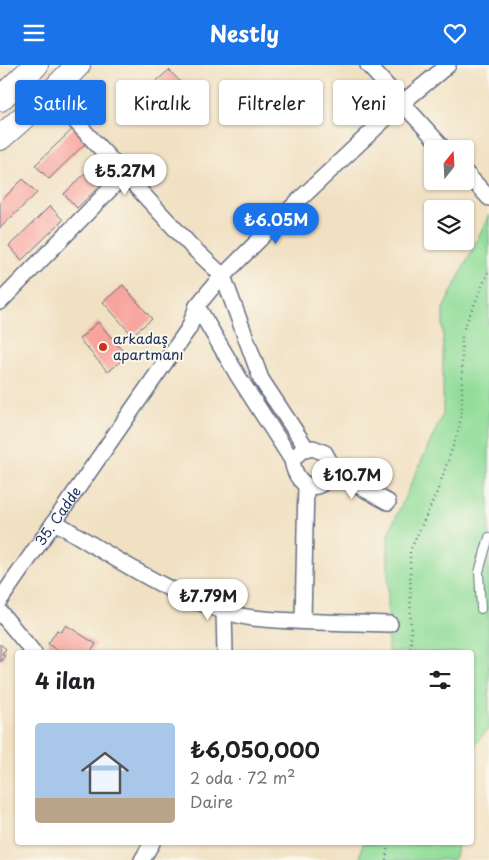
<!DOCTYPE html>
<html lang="tr">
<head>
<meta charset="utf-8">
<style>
  :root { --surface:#fff; --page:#f2f2f2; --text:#202124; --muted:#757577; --accent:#1a73e8 }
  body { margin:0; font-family:"Playpen Sans",sans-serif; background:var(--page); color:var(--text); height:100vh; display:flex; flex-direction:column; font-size:19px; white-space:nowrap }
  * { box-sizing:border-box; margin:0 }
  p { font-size:16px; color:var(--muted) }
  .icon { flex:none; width:28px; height:28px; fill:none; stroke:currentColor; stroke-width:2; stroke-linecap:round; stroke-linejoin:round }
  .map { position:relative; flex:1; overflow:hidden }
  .panel { position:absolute; left:15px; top:585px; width:459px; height:195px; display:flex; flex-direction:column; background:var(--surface); border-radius:5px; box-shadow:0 1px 4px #0004 }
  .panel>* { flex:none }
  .top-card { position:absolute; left:15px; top:15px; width:460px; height:45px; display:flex; gap:10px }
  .needle { width:32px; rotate:18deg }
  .buttons { position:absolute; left:424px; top:75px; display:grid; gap:10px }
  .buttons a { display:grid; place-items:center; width:50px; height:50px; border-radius:5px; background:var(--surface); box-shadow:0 1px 4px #0004; font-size:25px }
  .price { position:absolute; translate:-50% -42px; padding:0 11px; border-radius:18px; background:#fff; color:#222; font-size:16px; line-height:32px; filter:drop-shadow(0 1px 2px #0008) }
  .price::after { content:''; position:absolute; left:50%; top:30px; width:15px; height:11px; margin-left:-8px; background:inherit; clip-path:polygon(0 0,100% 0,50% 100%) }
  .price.on { background:var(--accent); color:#fff }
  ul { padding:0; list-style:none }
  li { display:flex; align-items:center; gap:15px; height:125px; padding:0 20px }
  li span { display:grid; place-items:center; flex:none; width:140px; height:100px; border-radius:5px; color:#555 }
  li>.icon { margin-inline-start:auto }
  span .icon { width:60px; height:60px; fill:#fffc; stroke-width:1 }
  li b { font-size:21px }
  h2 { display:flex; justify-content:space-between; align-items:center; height:60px; padding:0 20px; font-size:21px }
  .tag { padding:0 18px; border-radius:5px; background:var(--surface); box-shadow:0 1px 4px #0004; font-size:18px; line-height:45px }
  .tag.on { background:var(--accent); color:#fff }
  header { display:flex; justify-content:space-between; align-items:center; height:65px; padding:0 20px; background:var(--accent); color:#fff; font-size:22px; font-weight:700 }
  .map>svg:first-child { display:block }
  .green { fill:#91dd99; stroke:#56867c }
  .building { fill:#f7a49d }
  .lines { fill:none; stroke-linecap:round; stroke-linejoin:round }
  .lane-casing { stroke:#666d81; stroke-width:10 }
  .street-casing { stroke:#666d81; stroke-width:18 }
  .primary-casing { stroke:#666d81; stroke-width:26 }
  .path { stroke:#666d81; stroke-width:2.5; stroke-dasharray:1 4; stroke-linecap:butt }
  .lane { stroke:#fff; stroke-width:8 }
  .street { stroke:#fff; stroke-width:15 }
  .primary { stroke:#fff; stroke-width:24 }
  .poi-dot { fill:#c8321e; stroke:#fbf7ec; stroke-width:2 }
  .labels { text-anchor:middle; stroke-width:4; stroke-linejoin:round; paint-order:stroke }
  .poi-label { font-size:14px; fill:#1b2f5e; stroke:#fbf7ec; text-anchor:start }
  .street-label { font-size:14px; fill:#1b2f5e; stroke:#fbf7ec }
</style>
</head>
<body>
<header><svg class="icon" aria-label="menu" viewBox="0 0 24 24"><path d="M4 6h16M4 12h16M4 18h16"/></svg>Nestly<svg class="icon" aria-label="heart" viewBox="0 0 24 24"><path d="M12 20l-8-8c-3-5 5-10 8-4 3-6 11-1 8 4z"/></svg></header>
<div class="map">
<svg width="489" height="795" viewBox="0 0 489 795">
  <rect width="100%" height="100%" fill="#fbf7ec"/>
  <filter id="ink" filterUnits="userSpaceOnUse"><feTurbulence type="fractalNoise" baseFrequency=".02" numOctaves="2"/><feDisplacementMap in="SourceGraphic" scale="10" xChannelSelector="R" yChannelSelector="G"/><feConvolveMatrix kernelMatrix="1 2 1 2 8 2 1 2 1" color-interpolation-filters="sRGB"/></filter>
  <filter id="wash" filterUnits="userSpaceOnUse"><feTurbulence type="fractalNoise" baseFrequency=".0096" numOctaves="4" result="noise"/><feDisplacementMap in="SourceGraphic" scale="20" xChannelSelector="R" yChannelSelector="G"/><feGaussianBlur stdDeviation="1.12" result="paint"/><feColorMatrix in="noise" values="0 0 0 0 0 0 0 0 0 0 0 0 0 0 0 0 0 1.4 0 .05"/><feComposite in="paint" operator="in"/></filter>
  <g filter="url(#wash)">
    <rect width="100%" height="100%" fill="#f1e1c3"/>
    <g class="green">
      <path d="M489,150V663L475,680L471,708V588L388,587V469L443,349V244Z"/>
      <path d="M363,778H458L454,795H360Z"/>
    </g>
    <g id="blocks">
      <g class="building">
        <path d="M169,5L188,25L172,39L153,19Z"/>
        <path d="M77,60L90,74L49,114L35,100Z"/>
        <path d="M105,89L118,103L77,143L64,129Z"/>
        <path d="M23,114L37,128L0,163V137Z"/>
        <path d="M50,141L63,155L22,195L9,181Z"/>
        <path d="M123,220L152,254L132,270L103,237Z"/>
        <path d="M98,257L127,291L108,307L79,274Z"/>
        <path d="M66,560L96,579L90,588H61L48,579L57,565L61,567Z"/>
        <path d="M0,579L6,584L2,589L5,591L0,597Z"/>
      </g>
    </g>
  </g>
  <g filter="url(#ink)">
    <use href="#blocks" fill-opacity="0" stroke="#666d81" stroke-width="1"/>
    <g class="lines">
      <g class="lane-casing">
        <path id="lane" d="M481,544L479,507L489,472"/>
      </g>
      <g class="street-casing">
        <g id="street">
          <path d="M368,0L444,84"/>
          <path d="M50,29L192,182L223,211L261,314L307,384"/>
          <path d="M465,107L489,133"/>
          <path d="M0,237L125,109"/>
          <path d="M197,241L238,311L292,395"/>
          <path d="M313,383L325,388L331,399C329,429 297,430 292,395L301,386Z"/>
          <path d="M331,406L388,437"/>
          <path d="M55,457C108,489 192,545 253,553C298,558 345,557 390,559"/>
          <path id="s1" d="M0,535L189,263L197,241L215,219L298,136L402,38L448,0"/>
          <path d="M224,545L225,588"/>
          <path d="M0,547L34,588"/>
          <path d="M303,555L306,420"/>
          <path d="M142,795L152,778"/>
        </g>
      </g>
      <g class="primary-casing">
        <g id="primary">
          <path d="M0,34L36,0"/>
          <path d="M0,73L50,29L78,0"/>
        </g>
      </g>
      <g class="path">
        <path d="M411,588L410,486L437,427L459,364L462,340V268L489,205"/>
        <path d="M386,795L388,778"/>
      </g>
      <use href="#lane" class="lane"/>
      <use href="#street" class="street"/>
      <use href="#primary" class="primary"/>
    </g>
  </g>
  <circle class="poi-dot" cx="103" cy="282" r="5"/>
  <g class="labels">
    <g class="poi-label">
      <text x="113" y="279">arkadaş<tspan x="113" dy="16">apartmanı</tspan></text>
    </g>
    <g class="street-label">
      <text dy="5" stroke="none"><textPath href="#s1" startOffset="102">35. Cadde</textPath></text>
    </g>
  </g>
</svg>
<div class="buttons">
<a><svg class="needle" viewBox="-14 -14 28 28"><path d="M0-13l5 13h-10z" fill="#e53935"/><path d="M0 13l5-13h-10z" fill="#757577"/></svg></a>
<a><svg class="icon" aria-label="layers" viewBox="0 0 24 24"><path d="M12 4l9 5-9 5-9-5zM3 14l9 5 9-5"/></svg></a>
</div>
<b class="price" style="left:125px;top:131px">₺5.27M</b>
<b class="price on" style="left:276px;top:180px">₺6.05M</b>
<b class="price" style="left:352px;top:435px">₺10.7M</b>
<b class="price" style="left:208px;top:556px">₺7.79M</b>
<div class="top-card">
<a class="tag on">Satılık</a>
<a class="tag">Kiralık</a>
<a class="tag">Filtreler</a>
<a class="tag">Yeni</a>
</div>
<section class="panel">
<h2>4 ilan<svg class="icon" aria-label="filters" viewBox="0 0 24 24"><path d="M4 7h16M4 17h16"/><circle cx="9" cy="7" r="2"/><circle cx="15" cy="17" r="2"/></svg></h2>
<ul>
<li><span style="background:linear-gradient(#a9c7e8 75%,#b9a48a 0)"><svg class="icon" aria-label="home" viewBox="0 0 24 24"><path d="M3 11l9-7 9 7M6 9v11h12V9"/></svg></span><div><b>₺6,050,000</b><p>2 oda · 72 m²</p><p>Daire</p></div></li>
</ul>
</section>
</div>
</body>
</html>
